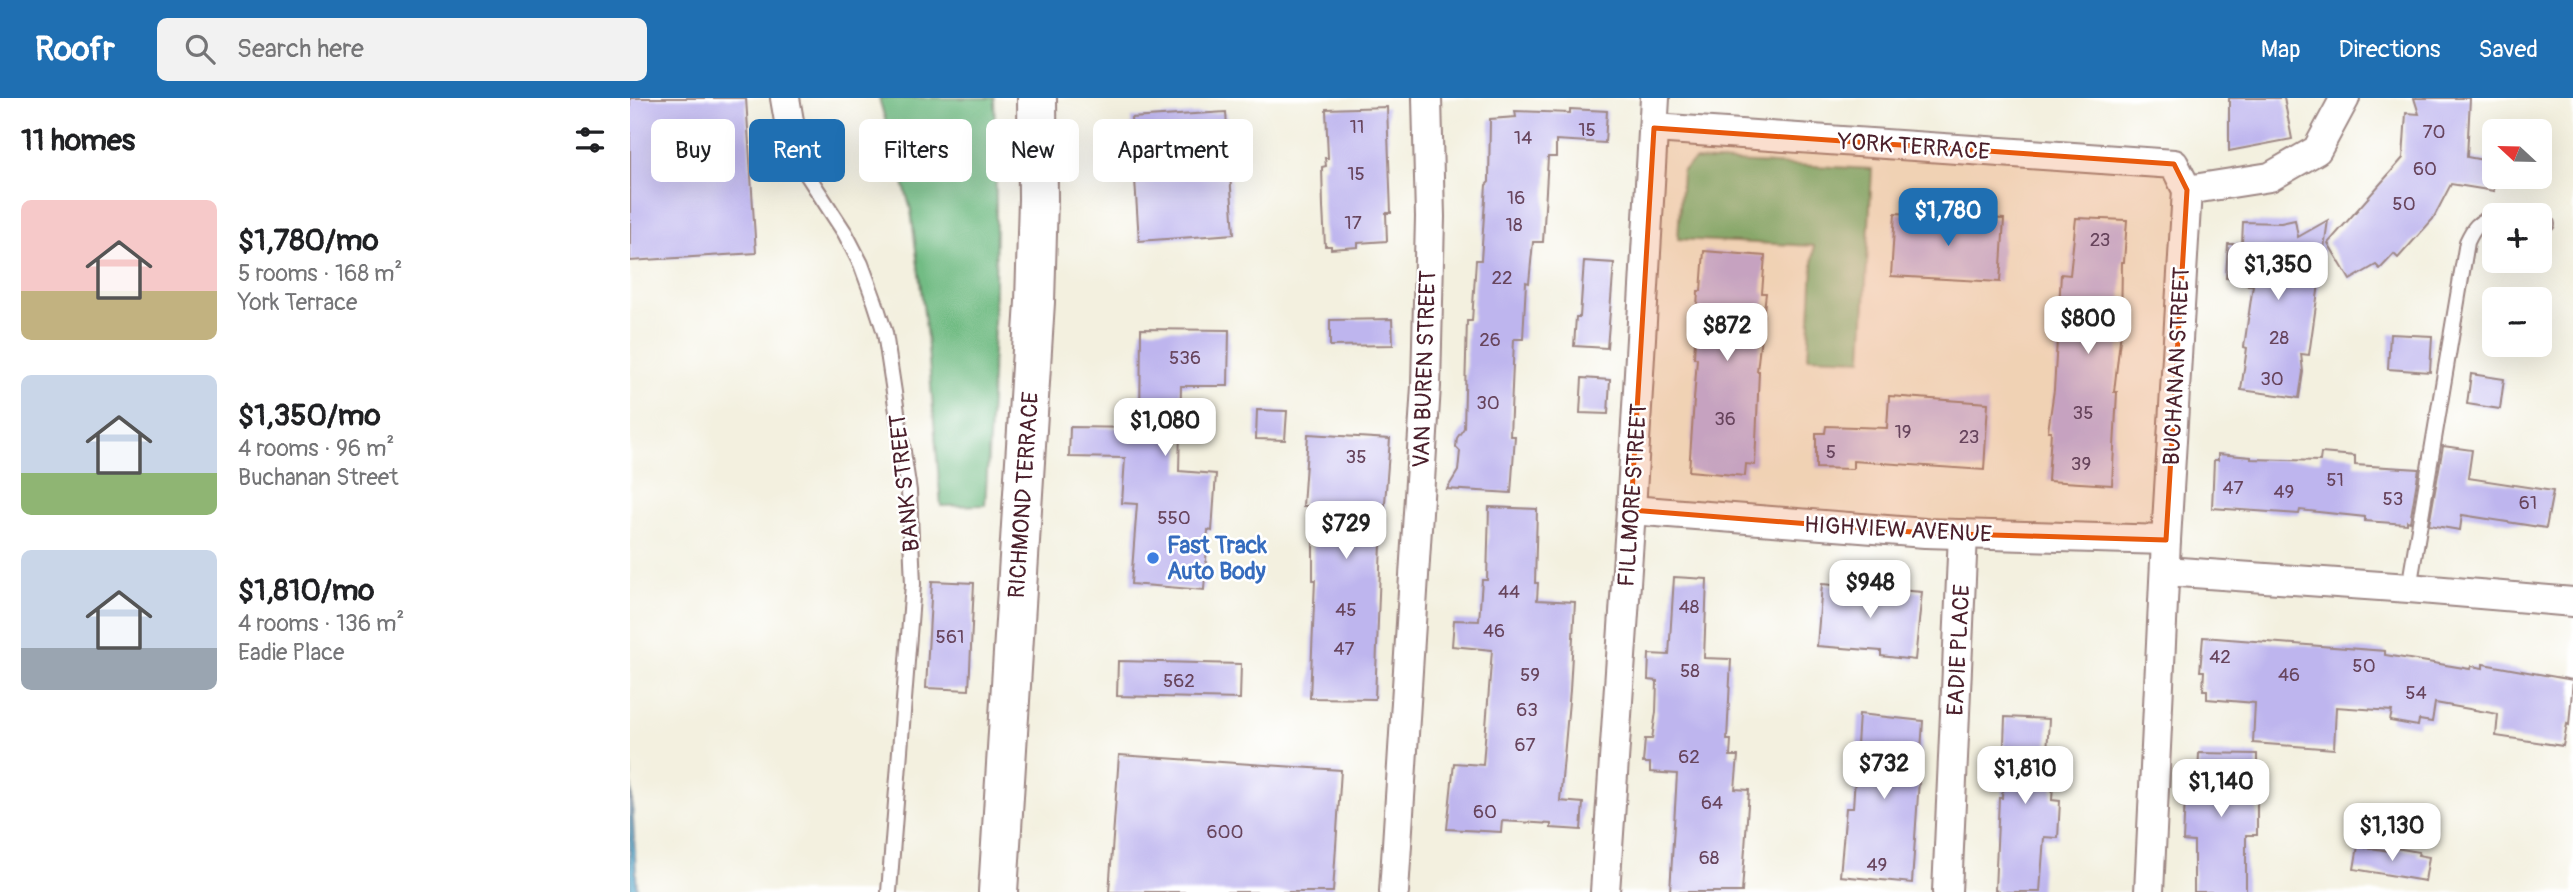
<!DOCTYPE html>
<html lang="en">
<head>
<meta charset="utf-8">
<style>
  :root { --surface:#fff; --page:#f2f2f2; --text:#202124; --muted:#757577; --accent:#1f6fb2 }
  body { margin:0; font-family:Pangolin,sans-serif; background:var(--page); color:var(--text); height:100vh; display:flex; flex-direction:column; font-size:26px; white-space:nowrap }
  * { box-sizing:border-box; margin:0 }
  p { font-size:23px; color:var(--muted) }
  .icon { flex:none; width:38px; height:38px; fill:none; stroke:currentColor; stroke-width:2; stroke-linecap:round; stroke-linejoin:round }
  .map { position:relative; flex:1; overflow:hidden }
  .drawer { display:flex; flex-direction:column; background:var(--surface); width:630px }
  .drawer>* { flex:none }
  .hud { position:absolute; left:21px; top:21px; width:665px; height:63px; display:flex; gap:14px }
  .needle { width:46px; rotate:292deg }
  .buttons { position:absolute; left:1852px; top:21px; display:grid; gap:14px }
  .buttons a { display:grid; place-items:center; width:70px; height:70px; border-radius:10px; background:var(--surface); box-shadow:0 7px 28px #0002; font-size:35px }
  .price { position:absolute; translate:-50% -60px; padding:0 16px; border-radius:14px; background:#fff; color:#222; font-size:23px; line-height:46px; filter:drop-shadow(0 2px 4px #0008) }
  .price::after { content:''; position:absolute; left:50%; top:42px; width:21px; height:16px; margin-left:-10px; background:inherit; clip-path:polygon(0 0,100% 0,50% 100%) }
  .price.on { background:var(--accent); color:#fff }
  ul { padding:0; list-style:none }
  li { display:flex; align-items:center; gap:21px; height:175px; padding:0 21px }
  li span { display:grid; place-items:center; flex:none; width:196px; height:140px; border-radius:10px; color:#555 }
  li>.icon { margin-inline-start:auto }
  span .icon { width:84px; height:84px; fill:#fffc; stroke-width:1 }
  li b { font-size:30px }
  h2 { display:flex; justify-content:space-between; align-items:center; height:84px; padding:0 21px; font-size:30px }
  .tag { padding:0 24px; border-radius:10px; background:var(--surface); box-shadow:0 7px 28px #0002; font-size:24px; line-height:63px }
  .tag.on { background:var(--accent); color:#fff }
  header { display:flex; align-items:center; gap:42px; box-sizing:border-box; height:98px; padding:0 35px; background:var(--accent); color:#fff }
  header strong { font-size:33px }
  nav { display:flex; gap:38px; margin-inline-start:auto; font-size:24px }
  .search { width:490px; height:63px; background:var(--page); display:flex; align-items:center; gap:18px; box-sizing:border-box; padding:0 24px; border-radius:10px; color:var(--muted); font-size:26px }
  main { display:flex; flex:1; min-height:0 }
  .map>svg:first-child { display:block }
  .forest { fill:#72bc84; stroke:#5e6e58; stroke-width:2 }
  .water { fill:#4fa9cd; stroke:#4c647c; stroke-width:2 }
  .building { fill:#beb5ee }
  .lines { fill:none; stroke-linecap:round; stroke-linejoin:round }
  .lane-casing { stroke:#9e8885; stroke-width:18 }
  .street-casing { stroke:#9e8885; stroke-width:32 }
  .secondary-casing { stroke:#9e8885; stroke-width:42 }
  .lane { stroke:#fff; stroke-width:14 }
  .street { stroke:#fff; stroke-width:28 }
  .secondary { stroke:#fff; stroke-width:38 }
  .marked { fill:#e8590c; fill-opacity:0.2; stroke:#e8590c; stroke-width:5; stroke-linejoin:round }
  .shop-dot { fill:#3f7fe0; stroke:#fff; stroke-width:2.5 }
  .labels { text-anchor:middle; stroke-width:5; stroke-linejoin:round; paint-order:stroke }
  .number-label { font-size:19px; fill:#67445c }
  .street-label { font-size:23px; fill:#4a1f2b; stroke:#fff }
  .shop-label { font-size:23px; font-weight:bold; fill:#366cbe; stroke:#fff; text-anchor:start }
</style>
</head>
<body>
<header>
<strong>Roofr</strong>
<div class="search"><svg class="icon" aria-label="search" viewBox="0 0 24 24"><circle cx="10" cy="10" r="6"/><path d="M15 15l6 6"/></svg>Search here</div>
<nav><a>Map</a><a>Directions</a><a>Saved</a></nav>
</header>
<main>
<section class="drawer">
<h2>11 homes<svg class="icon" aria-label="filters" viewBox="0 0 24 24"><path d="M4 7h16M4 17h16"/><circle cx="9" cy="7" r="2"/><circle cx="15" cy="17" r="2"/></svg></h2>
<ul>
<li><span style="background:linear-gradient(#f6c9c9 65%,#c2b280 0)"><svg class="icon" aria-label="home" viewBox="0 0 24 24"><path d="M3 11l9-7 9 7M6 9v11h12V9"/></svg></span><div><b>$1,780/mo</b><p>5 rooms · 168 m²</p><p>York Terrace</p></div></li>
<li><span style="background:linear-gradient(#c9d6e8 70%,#8fb573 0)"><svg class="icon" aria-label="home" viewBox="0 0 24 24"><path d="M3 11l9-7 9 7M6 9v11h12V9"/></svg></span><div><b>$1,350/mo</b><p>4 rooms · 96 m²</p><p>Buchanan Street</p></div></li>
<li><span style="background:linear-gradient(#c9d6e8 70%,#9aa5b1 0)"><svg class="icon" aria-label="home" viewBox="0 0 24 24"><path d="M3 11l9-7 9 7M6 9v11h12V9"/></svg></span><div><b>$1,810/mo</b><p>4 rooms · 136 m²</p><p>Eadie Place</p></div></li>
</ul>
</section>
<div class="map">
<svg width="1943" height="794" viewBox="0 0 1943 794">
  <rect width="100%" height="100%" fill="#fff"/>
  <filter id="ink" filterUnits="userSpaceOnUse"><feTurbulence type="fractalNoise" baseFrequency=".0143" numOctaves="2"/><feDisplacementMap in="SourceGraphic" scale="14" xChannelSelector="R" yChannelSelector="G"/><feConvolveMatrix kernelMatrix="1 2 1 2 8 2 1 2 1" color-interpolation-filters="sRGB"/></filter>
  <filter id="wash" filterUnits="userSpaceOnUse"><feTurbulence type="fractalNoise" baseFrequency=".00686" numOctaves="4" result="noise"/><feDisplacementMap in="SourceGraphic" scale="28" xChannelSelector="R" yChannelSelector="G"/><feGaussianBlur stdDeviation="1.57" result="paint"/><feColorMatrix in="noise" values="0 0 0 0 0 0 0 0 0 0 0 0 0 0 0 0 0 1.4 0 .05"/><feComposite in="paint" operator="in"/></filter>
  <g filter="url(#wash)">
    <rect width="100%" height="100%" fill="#f3f0df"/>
    <g class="forest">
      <path d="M249,0H364C369,136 364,271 355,407L311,408L297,239L281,112Z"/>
      <path d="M1065,62L1242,71L1232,261L1178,259L1184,148L1048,141L1052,73Z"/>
    </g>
    <path class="water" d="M0,667L7,794H0Z"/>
    <g id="blocks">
      <g class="building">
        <path d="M0,0H116L126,155L0,163Z"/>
        <path d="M1599,0H1654L1662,41L1599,53Z"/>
        <path d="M1784,0H1840L1837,59L1864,64V93L1821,86L1803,121L1768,160L1764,156L1750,171L1746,167L1720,182L1698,145L1773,60L1776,15L1789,16Z"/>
        <path d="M757,9L761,115H756L757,143L728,145V149L701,151V148H695L693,109L692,69L696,68L695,60H698L696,11Z"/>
        <path d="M940,11L977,13L975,45L926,42V59H918L913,144H903L899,185L896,184L893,241H884L880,338H885L881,395L817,391L828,373L830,353L826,349L827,340L834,330L837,223H842L846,162H851L856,87L859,84L860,21L886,19L885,13L940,15Z"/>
        <path d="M596,14L604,136L509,143L501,20Z"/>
        <path d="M1265,115L1374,121L1370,184L1261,178Z"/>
        <path d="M1446,120L1497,122L1494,164H1492L1491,233L1484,294H1487L1482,387L1418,383L1421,333H1418L1424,292L1431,176L1440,177Z"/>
        <path d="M1665,122L1668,139L1698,122L1679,257L1671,256L1673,274L1669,300L1611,292L1617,250L1614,249L1623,187H1616V181L1596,180L1598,146H1612L1613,124L1651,125Z"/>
        <path d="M1074,153L1135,158L1132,195H1136L1127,273H1129L1125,367L1116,366L1115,378L1059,373L1067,260H1064L1068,193H1071Z"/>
        <path d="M954,163L984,165L977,250L944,248L946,219H950Z"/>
        <path d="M762,221L763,247L700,248V222Z"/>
        <path d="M511,231L599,232L598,288H551L549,373L586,376L582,433L578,432L574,492L501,486L507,406L492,405L495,360L439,359L440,329L510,330Z"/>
        <path d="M1760,236L1802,238L1800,274L1758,271Z"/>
        <path d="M1841,276L1874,281L1870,311L1837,306Z"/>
        <path d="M952,280L980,282L978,316L950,315Z"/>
        <path d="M1259,298L1358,305L1354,372L1223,363V371L1186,370V335H1195L1196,328L1257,330Z"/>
        <path d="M627,312L657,313L655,342L626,341Z"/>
        <path d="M678,336L760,341L754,418H756L755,445H751L745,601L680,600L685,482H683V408H673Z"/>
        <path d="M1813,348L1842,352L1838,380L1923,393L1916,430L1832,417L1830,432L1799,427Z"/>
        <path d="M1691,355L1725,358V367L1789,371L1780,424L1777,423V426L1735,423V419L1670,412L1669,416L1582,410L1584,362H1588V356L1621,359V361L1690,363Z"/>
        <path d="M859,409L907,411L905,485H908L907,502L945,504L940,592L930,703L953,705L951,732L921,730V726L872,723L871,734L817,731L824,665L853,667L862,552L822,548L824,522L849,523L852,482H857Z"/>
        <path d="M1044,479L1077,481L1074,560L1101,561L1097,642H1101L1100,658H1108L1105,691L1119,692L1112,794H1040L1047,676L1020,674V665H1013L1015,641H1022L1026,614L1027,583L1018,582L1019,556L1039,557Z"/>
        <path d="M302,483L344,485L339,592L296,590Z"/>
        <path d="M1192,486L1292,494L1285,562L1251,558V553L1187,548Z"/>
        <path d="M1573,539L1755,553V557L1840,571L1841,568L1853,570V566L1943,582L1939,627L1937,626L1933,648L1866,638L1868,616L1805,605L1802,624L1789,622L1788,628L1760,623L1762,613L1706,609L1704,651L1623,645L1625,605L1577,601V592H1573L1574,573H1570Z"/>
        <path d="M488,563L611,566L610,601L487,598Z"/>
        <path d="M1229,616L1293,623L1282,785L1210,778L1216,710H1223Z"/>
        <path d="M1375,619L1419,621L1417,655H1425L1422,702L1430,703L1428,740L1414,739L1410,794H1371L1365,792L1369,700H1372Z"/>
        <path d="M1569,655L1627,656V737H1616V794H1564V744L1553,743L1556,676L1568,677Z"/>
        <path d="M489,657L711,672L703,794H479Z"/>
        <path d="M1728,748L1760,753V749L1789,754L1788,757L1799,759L1795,783L1724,771Z"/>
      </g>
    </g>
  </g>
  <g filter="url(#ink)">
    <use href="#blocks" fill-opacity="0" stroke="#9e8885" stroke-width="2"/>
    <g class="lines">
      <g class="lane-casing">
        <g id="lane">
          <path d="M165,58L215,135L231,166L245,204L255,235L279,393L283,486L259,794"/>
          <path d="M1909,124L1917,126"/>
          <path d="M1779,490L1837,144C1843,131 1848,122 1864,121"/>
        </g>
      </g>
      <g class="street-casing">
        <g id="street">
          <path d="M155,0L165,58"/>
          <path d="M1024,30L1544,66L1557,92L1536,442L1519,794"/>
          <path d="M1557,92L1640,79L1687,52L1715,0"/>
          <path d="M1001,412L1295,435L1536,442"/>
          <path d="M1535,473L1779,490L1943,504"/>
          <path d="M764,794L796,288L800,119L797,0"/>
          <path d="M975,794L1001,412L1025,0"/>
          <path d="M1317,794L1333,436"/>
        </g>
      </g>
      <g class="secondary-casing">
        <path id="secondary" d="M368,794L405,204L408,101L407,0"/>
      </g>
      <use href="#lane" class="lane"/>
      <use href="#street" class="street"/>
      <use href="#secondary" class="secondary"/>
    </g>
  </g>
  <path class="marked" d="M1024,30L1544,66L1557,92L1536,442L1295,435L1001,412Z"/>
  <circle class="shop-dot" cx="523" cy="460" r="7"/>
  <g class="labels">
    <g class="number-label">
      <text x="727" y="35">11</text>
      <text x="957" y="38">15</text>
      <text x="1804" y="40">70</text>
      <text x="893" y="46">14</text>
      <text x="1795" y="77">60</text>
      <text x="726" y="82">15</text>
      <text x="886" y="106">16</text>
      <text x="1774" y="112">50</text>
      <text x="723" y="131">17</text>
      <text x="884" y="133">18</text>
      <text x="1470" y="148">23</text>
      <text x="872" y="186">22</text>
      <text x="1649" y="246">28</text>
      <text x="860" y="248">26</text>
      <text x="555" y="266">536</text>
      <text x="1642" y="287">30</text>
      <text x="858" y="311">30</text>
      <text x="1453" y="321">35</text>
      <text x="1095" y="327">36</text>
      <text x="1273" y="340">19</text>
      <text x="1339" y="345">23</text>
      <text x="1201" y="360">5</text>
      <text x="726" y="365">35</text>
      <text x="1451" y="372">39</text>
      <text x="1705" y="388">51</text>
      <text x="1603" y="396">47</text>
      <text x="1654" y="400">49</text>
      <text x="1763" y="407">53</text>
      <text x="1898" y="411">61</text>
      <text x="544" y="426">550</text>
      <text x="879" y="500">44</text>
      <text x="1059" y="515">48</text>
      <text x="716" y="518">45</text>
      <text x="864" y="539">46</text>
      <text x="320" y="545">561</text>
      <text x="714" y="557">47</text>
      <text x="1590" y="565">42</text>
      <text x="1734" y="574">50</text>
      <text x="1060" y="579">58</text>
      <text x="900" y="583">59</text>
      <text x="1659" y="583">46</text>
      <text x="549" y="589">562</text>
      <text x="1786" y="601">54</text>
      <text x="897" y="618">63</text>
      <text x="895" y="653">67</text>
      <text x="1059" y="665">62</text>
      <text x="1082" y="711">64</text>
      <text x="855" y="720">60</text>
      <text x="595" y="740">600</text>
      <text x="1079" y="766">68</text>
      <text x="1247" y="773">49</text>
    </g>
    <g class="street-label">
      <text transform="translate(1284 48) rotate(4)" y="8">YORK TERRACE</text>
      <text transform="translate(1546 268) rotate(-87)" y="8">BUCHANAN STREET</text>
      <text transform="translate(794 271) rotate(-88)" y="8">VAN BUREN STREET</text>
      <text transform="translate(274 385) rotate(-96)" y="8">BANK STREET</text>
      <text transform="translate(393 397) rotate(-86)" y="8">RICHMOND TERRACE</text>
      <text transform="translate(1002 397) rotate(-86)" y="8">FILLMORE STREET</text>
      <text transform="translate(1268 431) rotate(3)" y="8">HIGHVIEW AVENUE</text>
      <text transform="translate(1328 552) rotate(-87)" y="8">EADIE PLACE</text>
    </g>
    <g class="shop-label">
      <text x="537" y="455">Fast Track<tspan x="537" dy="26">Auto Body</tspan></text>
    </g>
  </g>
</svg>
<div class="buttons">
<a><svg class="needle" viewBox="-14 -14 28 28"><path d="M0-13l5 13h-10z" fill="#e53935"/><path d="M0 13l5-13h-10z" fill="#757577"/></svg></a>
<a>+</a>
<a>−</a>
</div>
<b class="price on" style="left:1318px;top:150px">$1,780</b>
<b class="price" style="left:1648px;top:204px">$1,350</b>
<b class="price" style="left:1458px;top:258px">$800</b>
<b class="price" style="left:1097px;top:265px">$872</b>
<b class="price" style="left:535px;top:360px">$1,080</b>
<b class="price" style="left:716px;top:463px">$729</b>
<b class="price" style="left:1240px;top:522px">$948</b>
<b class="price" style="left:1254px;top:703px">$732</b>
<b class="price" style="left:1395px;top:708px">$1,810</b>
<b class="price" style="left:1591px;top:721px">$1,140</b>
<b class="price" style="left:1762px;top:765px">$1,130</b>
<div class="hud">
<a class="tag">Buy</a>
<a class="tag on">Rent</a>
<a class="tag">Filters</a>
<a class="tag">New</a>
<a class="tag">Apartment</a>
</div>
</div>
</main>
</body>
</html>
